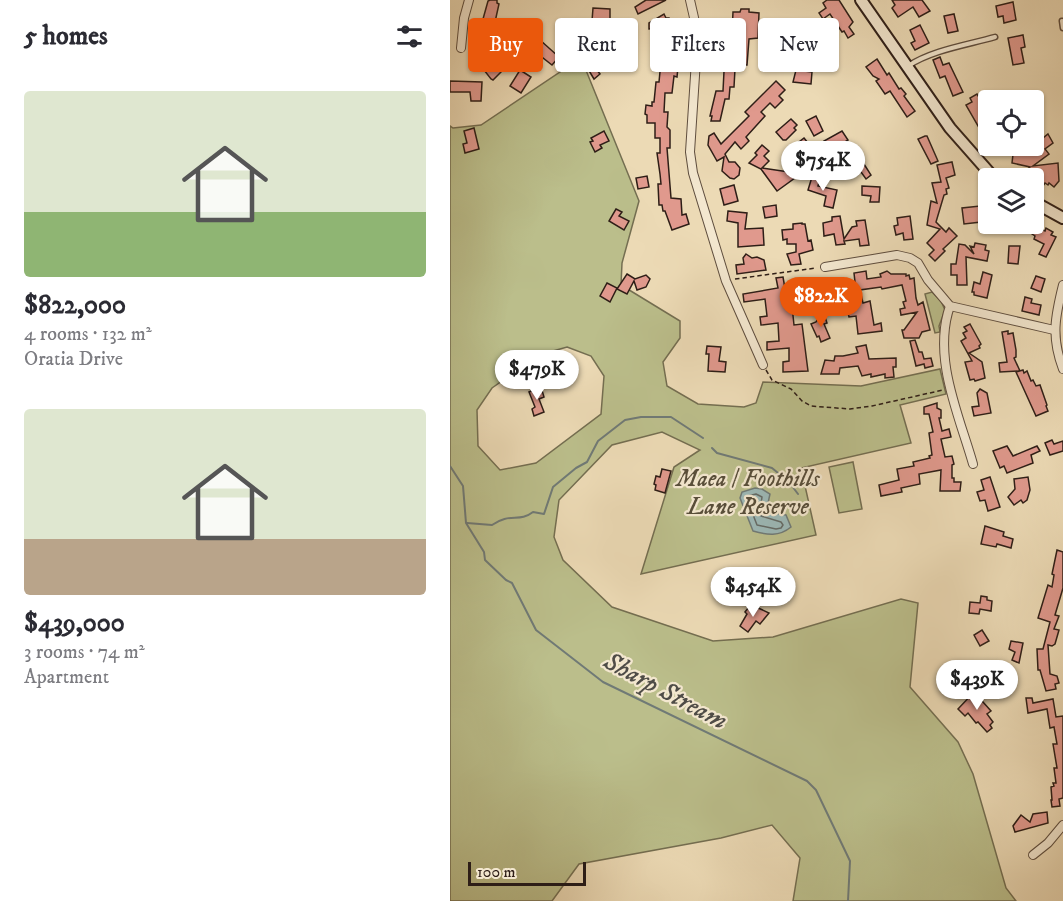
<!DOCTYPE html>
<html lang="en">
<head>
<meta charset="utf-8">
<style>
  :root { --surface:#fff; --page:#f2f2f3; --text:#2b2b33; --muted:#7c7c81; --accent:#ea580c }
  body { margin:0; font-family:"IM FELL DW Pica",serif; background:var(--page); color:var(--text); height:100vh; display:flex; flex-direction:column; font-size:22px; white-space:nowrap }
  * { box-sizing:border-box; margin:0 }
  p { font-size:20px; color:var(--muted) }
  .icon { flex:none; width:33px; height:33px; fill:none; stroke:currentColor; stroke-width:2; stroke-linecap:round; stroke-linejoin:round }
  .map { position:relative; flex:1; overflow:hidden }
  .drawer { display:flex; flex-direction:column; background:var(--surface); width:450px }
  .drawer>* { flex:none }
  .top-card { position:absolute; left:18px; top:18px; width:504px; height:54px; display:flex; gap:12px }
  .buttons { position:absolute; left:528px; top:90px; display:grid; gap:12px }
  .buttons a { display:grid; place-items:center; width:66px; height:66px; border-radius:6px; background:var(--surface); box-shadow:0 2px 4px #0004; font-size:30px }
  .scale { position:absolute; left:18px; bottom:15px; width:118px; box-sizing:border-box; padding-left:6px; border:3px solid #2e1e17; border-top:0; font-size:16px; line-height:21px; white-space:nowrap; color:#2e1e17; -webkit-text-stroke:4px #f3e7cf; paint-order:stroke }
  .price { position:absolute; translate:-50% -51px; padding:0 14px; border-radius:21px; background:#fff; color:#222; font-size:20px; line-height:39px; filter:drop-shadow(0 2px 3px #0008) }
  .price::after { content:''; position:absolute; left:50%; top:36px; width:18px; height:14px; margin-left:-9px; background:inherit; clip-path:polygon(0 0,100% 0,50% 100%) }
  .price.selected { background:var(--accent); color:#fff }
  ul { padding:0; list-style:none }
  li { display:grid; align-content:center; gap:12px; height:318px; padding:0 24px }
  li span { display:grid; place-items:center; height:186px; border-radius:6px; color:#555 }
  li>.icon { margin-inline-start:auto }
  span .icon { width:108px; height:108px; fill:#fffc; stroke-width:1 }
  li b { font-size:26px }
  h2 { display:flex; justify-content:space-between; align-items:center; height:72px; padding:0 24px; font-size:26px }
  .chip { padding:0 21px; border-radius:6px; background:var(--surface); box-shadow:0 2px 4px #0004; font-size:21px; line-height:54px }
  .chip.selected { background:var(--accent); color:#fff }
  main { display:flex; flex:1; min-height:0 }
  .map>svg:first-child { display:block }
  .green { fill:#bbbe8b; stroke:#746e51; stroke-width:1.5; fill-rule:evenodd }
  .water { fill:#9cb8b6; stroke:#707a76; stroke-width:1.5 }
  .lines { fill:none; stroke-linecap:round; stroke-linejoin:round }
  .shore { stroke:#656b66; stroke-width:1.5 }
  .stream { stroke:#707a76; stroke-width:2 }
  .building { fill:#e0998d; stroke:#2e1e17; stroke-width:1.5 }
  .lane-casing { stroke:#5e4d3e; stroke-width:7 }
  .street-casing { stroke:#5e4d3e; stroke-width:10 }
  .secondary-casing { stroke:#2e1e17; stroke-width:14 }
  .path { stroke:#2e1e17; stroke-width:1.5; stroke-dasharray:4.5 3; stroke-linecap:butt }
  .lane { stroke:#f3e7cf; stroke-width:4 }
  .street { stroke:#f3e7cf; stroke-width:8 }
  .secondary { stroke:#f3e7cf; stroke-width:10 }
  .labels { text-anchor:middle; stroke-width:4.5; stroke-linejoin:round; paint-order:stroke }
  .park-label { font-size:24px; font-style:italic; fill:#584e3a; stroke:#f3e7cf }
  .water-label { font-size:26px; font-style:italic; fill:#4f4c47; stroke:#f3e7cf }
</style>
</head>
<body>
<main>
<section class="drawer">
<h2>5 homes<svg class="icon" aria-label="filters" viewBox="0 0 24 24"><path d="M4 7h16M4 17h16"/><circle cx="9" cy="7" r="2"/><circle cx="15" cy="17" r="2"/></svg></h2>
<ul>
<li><span style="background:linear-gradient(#dfe7d0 65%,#8fb573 0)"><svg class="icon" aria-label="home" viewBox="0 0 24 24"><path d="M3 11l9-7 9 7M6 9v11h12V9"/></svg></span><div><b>$822,000</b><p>4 rooms · 132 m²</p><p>Oratia Drive</p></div></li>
<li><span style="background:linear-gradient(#dfe7d0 70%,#b9a48a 0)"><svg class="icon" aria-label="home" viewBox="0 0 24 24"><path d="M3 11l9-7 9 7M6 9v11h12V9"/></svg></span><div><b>$439,000</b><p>3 rooms · 74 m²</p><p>Apartment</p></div></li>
</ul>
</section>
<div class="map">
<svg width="613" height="901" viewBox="0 0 613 901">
  <rect width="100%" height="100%" fill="#ecdab5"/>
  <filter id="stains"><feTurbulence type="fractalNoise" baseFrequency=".00333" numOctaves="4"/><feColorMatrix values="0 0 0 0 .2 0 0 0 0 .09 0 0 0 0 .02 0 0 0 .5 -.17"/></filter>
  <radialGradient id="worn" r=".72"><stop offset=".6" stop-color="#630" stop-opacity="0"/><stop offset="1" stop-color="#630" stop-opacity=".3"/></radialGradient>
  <g class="green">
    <path d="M131,58L189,201L172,263L171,285L230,321V338L213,362L217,386L248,404L294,407L306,403L313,382L411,386L490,369L496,394L450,405L461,443L351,468L366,535L191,574L224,467L250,450L212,432L162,445L109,500L104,537L113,560L162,607L263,641L323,637L451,599L468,603L460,687L508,742L523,774L556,888L566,901H343L350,858L322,825L271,838L129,864L102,901H0V126L3,128L31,125ZM117,347L141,356L154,376L151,414L86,463L50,470L28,446L27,410L42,388L89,355Z"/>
    <path d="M482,292L491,301L495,310L489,326L490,332L485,333L475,294Z"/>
    <path d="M403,462L412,509L389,513L379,467Z"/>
  </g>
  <path class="water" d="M305,488L312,489L320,494L316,512L336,515L341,527C329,537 317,535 303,531L290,498L292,492Z"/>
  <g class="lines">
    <path class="shore" d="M306,494L312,497L310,511L311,516L331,522L333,525L331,528L326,529L307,525L297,499L298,496Z"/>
    <g class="stream">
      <path d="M262,448L267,453L322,468L339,482L348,494"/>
      <path d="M0,466L13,486L16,523L34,552L35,560L56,580L62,583L86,630L153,682L357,781L366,790L400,861L398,901"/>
      <path d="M17,523L42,525C60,512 69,523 83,512L94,514L103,487L126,468L137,462L148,441L175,420L191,417H221L253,438"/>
    </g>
  </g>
  <g class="building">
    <path d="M40,0H47V3L49,4L45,22L33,19L38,1Z"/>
    <path d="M196,0H216L188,14L185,7Z"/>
    <path d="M377,0H389L403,22L399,27L404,34L398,38L394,31L392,32L380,14L373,19L369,13L376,8L373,3Z"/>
    <path d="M442,0H472L480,11L469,17L463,7L448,17L442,8L445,5Z"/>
    <path d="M563,2L566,20L554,23L553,16L548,17L546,6Z"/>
    <path d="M143,8L160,9V22L142,21Z"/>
    <path d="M291,9H299V12L309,13L308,38L299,39L297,65H288V69H285L284,87H280L279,99H275L270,121H261L262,116H260L266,91H273L276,32L282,33L283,12H290Z"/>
    <path d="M214,14L216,18H219L221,35L209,36L208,28L199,29V23Z"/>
    <path d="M504,14L508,31L498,33L494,16Z"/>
    <path d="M470,25L479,43L465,50L461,43L465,41L460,30Z"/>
    <path d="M335,26L340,47L323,67L316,60L331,46L326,28Z"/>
    <path d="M39,29L63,35L60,48L36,40Z"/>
    <path d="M146,31L152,42L142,48L118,54L116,45L129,41L128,35L135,33L136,36Z"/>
    <path d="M573,35L575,47L571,48L574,63L563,65L558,38Z"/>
    <path d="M90,40L109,57L102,65L83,50Z"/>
    <path d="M209,43L229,50L222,67H228L227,77L224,76L222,93H215L214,112H218L217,127L220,130V148H217L221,198L231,199L232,215L236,214L239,224L222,230L215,211H213L212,205H209L208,184H211L210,174L207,153H210V138H205V123H197V115L195,114L196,105L202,106V102H204L206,82H209L211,61L203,59Z"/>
    <path d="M166,50L176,51L175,70L165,69Z"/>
    <path d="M146,56L153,65L147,70L150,74L144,79L135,64Z"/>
    <path d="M490,57L493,65L499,63L513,92L503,96L495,76L490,78L483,60Z"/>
    <path d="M38,59L42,65L48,63L53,70L43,80L41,79L30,65Z"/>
    <path d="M427,59L437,75L439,73L449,89L451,88L456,94L454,96L465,111L457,117L440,91L435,94L426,81L429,79L423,76L416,67Z"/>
    <path d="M70,70L81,77L71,93L60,86Z"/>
    <path d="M346,70L362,72L361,84L343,82Z"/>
    <path d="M0,81L32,82L31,101H21L20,92H0Z"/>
    <path d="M326,81L335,90L329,96L333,100L325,108L320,103L311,112L315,116L296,137L299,141L291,149L285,142L275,154L279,162H285L290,168L289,175L284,179L280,178L272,171L274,157L267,161L258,145L259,136L264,133L271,144L299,116L295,112Z"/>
    <path d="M527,94L533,104L531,106L538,116V125L531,131L516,105L522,102L520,98Z"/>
    <path d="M366,116L373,131L364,136L356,121Z"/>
    <path d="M341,119L347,125L344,128L346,130L336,140H333L326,132Z"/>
    <path d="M24,128L29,149L15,153L13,144L17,143L14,131Z"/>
    <path d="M154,131L159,141L150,145L152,148L145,152L140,142L143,141L141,138Z"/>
    <path d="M392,131L398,140L381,151L374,141Z"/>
    <path d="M598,134L603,143L595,149L599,154L583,166L608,163L609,181L604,187L599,183L598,185L595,183L593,186L580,176L576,171L580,167L562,163L564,146H576V152Z"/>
    <path d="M475,136H477L488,161L481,164L468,139Z"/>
    <path d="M354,138L371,159L327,191L311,169L299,163L307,155L305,153L312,145L319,151L314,156L319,161L312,168L339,172L334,165L336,164L334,161L340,157L343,158L346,163L357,156L349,142Z"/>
    <path d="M412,161L421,175L416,179L406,165Z"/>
    <path d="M502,162L505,175L496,178L499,188L496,189L497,194L494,195L486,222L496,232L499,228L507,236L493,249L495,251L485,261L479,255L484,250L477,243L490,229L477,225L481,201L487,203L482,183L491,182L487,165Z"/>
    <path d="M197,176L199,187L188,189L186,178Z"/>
    <path d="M362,177L370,179L368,186L387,190L383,208L374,206L376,196L358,190Z"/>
    <path d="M284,185L288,201L274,205L270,189Z"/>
    <path d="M412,186L430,187L429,202H420L421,196L412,195Z"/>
    <path d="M326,205L327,216L315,218L313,207Z"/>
    <path d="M530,206L531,222L514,224L512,208Z"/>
    <path d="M166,209L172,212L169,216L179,221L174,230L159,221Z"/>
    <path d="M278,211L297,213L295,229L313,228L314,245L288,247V223L277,221Z"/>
    <path d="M390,216L394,239L402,227L407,226L406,221L415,220L419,245L410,246L409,239L394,241L395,244L386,245L384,234L374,236L373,223L382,221V217Z"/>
    <path d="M460,216L463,239L454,240L453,233L446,235L444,226L448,225L447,218Z"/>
    <path d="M352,223V224H355L358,241L361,240L363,250L349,254L351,264L341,265L337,254L346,252V244H337V239L333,240L332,230L343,229V224Z"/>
    <path d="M567,224H580L595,231L596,228L603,232L601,235L606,237L596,257L589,254L594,244L584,239L585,236Z"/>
    <path d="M525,243L536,245L535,250L539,251L537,261L516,257L517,285H507V275H501V264H506L509,244L515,245L524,254L520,246L524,247Z"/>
    <path d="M559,246H570L568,264L558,263Z"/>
    <path d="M296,254L302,258L307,257L314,260L316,270L287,274L286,265L294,264L293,258Z"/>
    <path d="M416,271L417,279L431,277L430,274L437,271L441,274H456V276L459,275L460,279L464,278L466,298L468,305L473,302L480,330L472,332L469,338H454L452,330H454L467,312L451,315L450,309L455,308L453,302L456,301L452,285L432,289L431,287L410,290L413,303L420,301L424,325L431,323L432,331L408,334L406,316L399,317L397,309L404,307L400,282H405L404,273Z"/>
    <path d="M533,272L542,275L537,298L524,295V292H522L524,282L530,284Z"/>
    <path d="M177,274L185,279L196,275L200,279L196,287L187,290L184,281L177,294L167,289Z"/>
    <path d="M586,276L595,279L591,292L581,288Z"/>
    <path d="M333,277L338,306H342L344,325L352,324L358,371L333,372V362L339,361V348L317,350V342L329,341L328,323L311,325L310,317L317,316L315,299L294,302L293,294L328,288L326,278Z"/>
    <path d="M355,281L361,292L369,289L372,297L360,302L358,299L352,301L346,285Z"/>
    <path d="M157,283L167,288L160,302L150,296Z"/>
    <path d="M575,297L582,299L581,303L591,305L589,315L572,311Z"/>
    <path d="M374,314L377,323L374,324L380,338L371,342L369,336L367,337L361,324L366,322L368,319L367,317Z"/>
    <path d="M520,324L531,344L529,346L530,348L519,353L532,362L535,378L525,381L524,379L520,380L515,362L522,361L511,341L516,338L513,333L517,331L514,327Z"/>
    <path d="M558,331V334L563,333L566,350V357L564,358L570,371L550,372L549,363L557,362L552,332Z"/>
    <path d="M465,340L469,352H472L474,359L481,358L483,366L475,368L474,364L466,366L460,341Z"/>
    <path d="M416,345L419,359L446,358V367H443L444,377L435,378V374L421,377V374L412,376L408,366L390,368L389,374H371L375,360L384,361L385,356H393L408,353L406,347Z"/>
    <path d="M257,346L271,347L269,361L276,362L275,372L258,371L259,354H256Z"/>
    <path d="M573,370L574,373L577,371L581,381L583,380L586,386L590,385L597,405L596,406L598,411L586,416L566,372Z"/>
    <path d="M91,387L94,397L89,399L94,412L84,416L82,409L85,407L79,392Z"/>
    <path d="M530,389L537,393L541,413L524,416L522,407L529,406L527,393Z"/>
    <path d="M487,403V408L491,410V418H489L492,431L499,429L501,437L491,439L495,457L502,456L504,464L502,465V478H504V482H511L510,491H490L491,470L469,474L470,484L451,488L452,492L431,496L429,485L449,480L447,469L464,466L463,462L480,458L479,456L482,455L479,433L483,432L479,414H474V407Z"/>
    <path d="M602,440L604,444L613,441V451L600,455L595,443Z"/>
    <path d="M557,446L563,456L587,446L590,451L581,455L583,463L557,473L554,466L550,468L543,451Z"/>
    <path d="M212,469L221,471L215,493L205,490L206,485L204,484L206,476L210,477Z"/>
    <path d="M540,477L550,507L538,511L535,500L530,501L527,492L534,490L531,480Z"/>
    <path d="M578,477L580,490L577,500L573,503L571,500L564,505L558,497L565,489L564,479Z"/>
    <path d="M535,526L554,532L553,536L563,539L561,548L547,544L546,547L531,544Z"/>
    <path d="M607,550L613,552V588L605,615L609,616L604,629L609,630L605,644L602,646L598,645L600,674L607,676L609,683L605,684L606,689L596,691L590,670H588L587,649H593L600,622L588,618L598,585L602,587L604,575L602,574Z"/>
    <path d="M531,596L537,597V600L542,601L541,611L530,609L529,614L519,613L520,602L530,603Z"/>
    <path d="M304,606L319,613L310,624L306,621L298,632L290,626L297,614L295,612L299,607L302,609Z"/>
    <path d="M532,630L539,641L530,646L524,635Z"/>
    <path d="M561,641L573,643L569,663L562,660L565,652L559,649Z"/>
    <path d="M524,692L541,711L537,714L543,722L540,725L542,728L537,732L528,722L526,723L518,713L515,716L508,709Z"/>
    <path d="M576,698H582L583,703L603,699L606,717L613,716V798L609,799L610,806L602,807L601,800H602L601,787L604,786L603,783H606L604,768H607L603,744H607L604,727L600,728L597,709L578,713Z"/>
    <path d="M597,812L598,823L565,832L563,826L571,815L580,822L583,814Z"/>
  </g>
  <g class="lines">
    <g class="lane-casing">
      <g id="lane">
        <path d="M612,21L613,28"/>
        <path d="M458,66C482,50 517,45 545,37"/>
      </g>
    </g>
    <g class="street-casing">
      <g id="street">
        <path d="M240,0L245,22L247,45L240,152L243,173L276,281L313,365"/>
        <path d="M11,48L14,18L19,0"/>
        <path d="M375,267L447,255L460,258L468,263L478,280L500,306L604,330"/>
        <path d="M613,285C605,317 601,337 613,369"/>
        <path d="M500,306C482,357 509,415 523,464"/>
        <path d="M583,855L598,843L613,825"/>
      </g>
    </g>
    <g class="secondary-casing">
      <g id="secondary">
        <path d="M411,0L500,128L544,178"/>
        <path d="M584,202L613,218"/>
      </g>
    </g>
    <g class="path">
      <path d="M285,279L366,268"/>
      <path d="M316,370L322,380L341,389L352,401L361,406L400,409L422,406L493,390"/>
    </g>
    <use href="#lane" class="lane"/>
    <use href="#street" class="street"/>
    <use href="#secondary" class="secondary"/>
  </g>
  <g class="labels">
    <g class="park-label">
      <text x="298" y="486">Maea / Foothills<tspan x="298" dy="28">Lane Reserve</tspan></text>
    </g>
    <g class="water-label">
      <text transform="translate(216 690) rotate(28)" y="9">Sharp Stream</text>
    </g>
  </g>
  <rect width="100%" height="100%" filter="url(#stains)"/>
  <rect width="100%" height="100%" fill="url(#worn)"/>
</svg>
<div class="buttons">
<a><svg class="icon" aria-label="locate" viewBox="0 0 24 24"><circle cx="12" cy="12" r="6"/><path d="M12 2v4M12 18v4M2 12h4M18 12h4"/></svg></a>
<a><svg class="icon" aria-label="layers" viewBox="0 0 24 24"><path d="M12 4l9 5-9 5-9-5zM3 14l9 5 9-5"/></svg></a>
</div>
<div class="scale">100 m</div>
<b class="price" style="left:373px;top:192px">$754K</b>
<b class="price selected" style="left:371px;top:328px">$822K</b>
<b class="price" style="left:87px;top:401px">$479K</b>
<b class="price" style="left:303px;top:618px">$454K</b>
<b class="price" style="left:527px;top:711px">$439K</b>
<div class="top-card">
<a class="chip selected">Buy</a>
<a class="chip">Rent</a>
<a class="chip">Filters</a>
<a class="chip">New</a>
</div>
</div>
</main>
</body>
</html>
